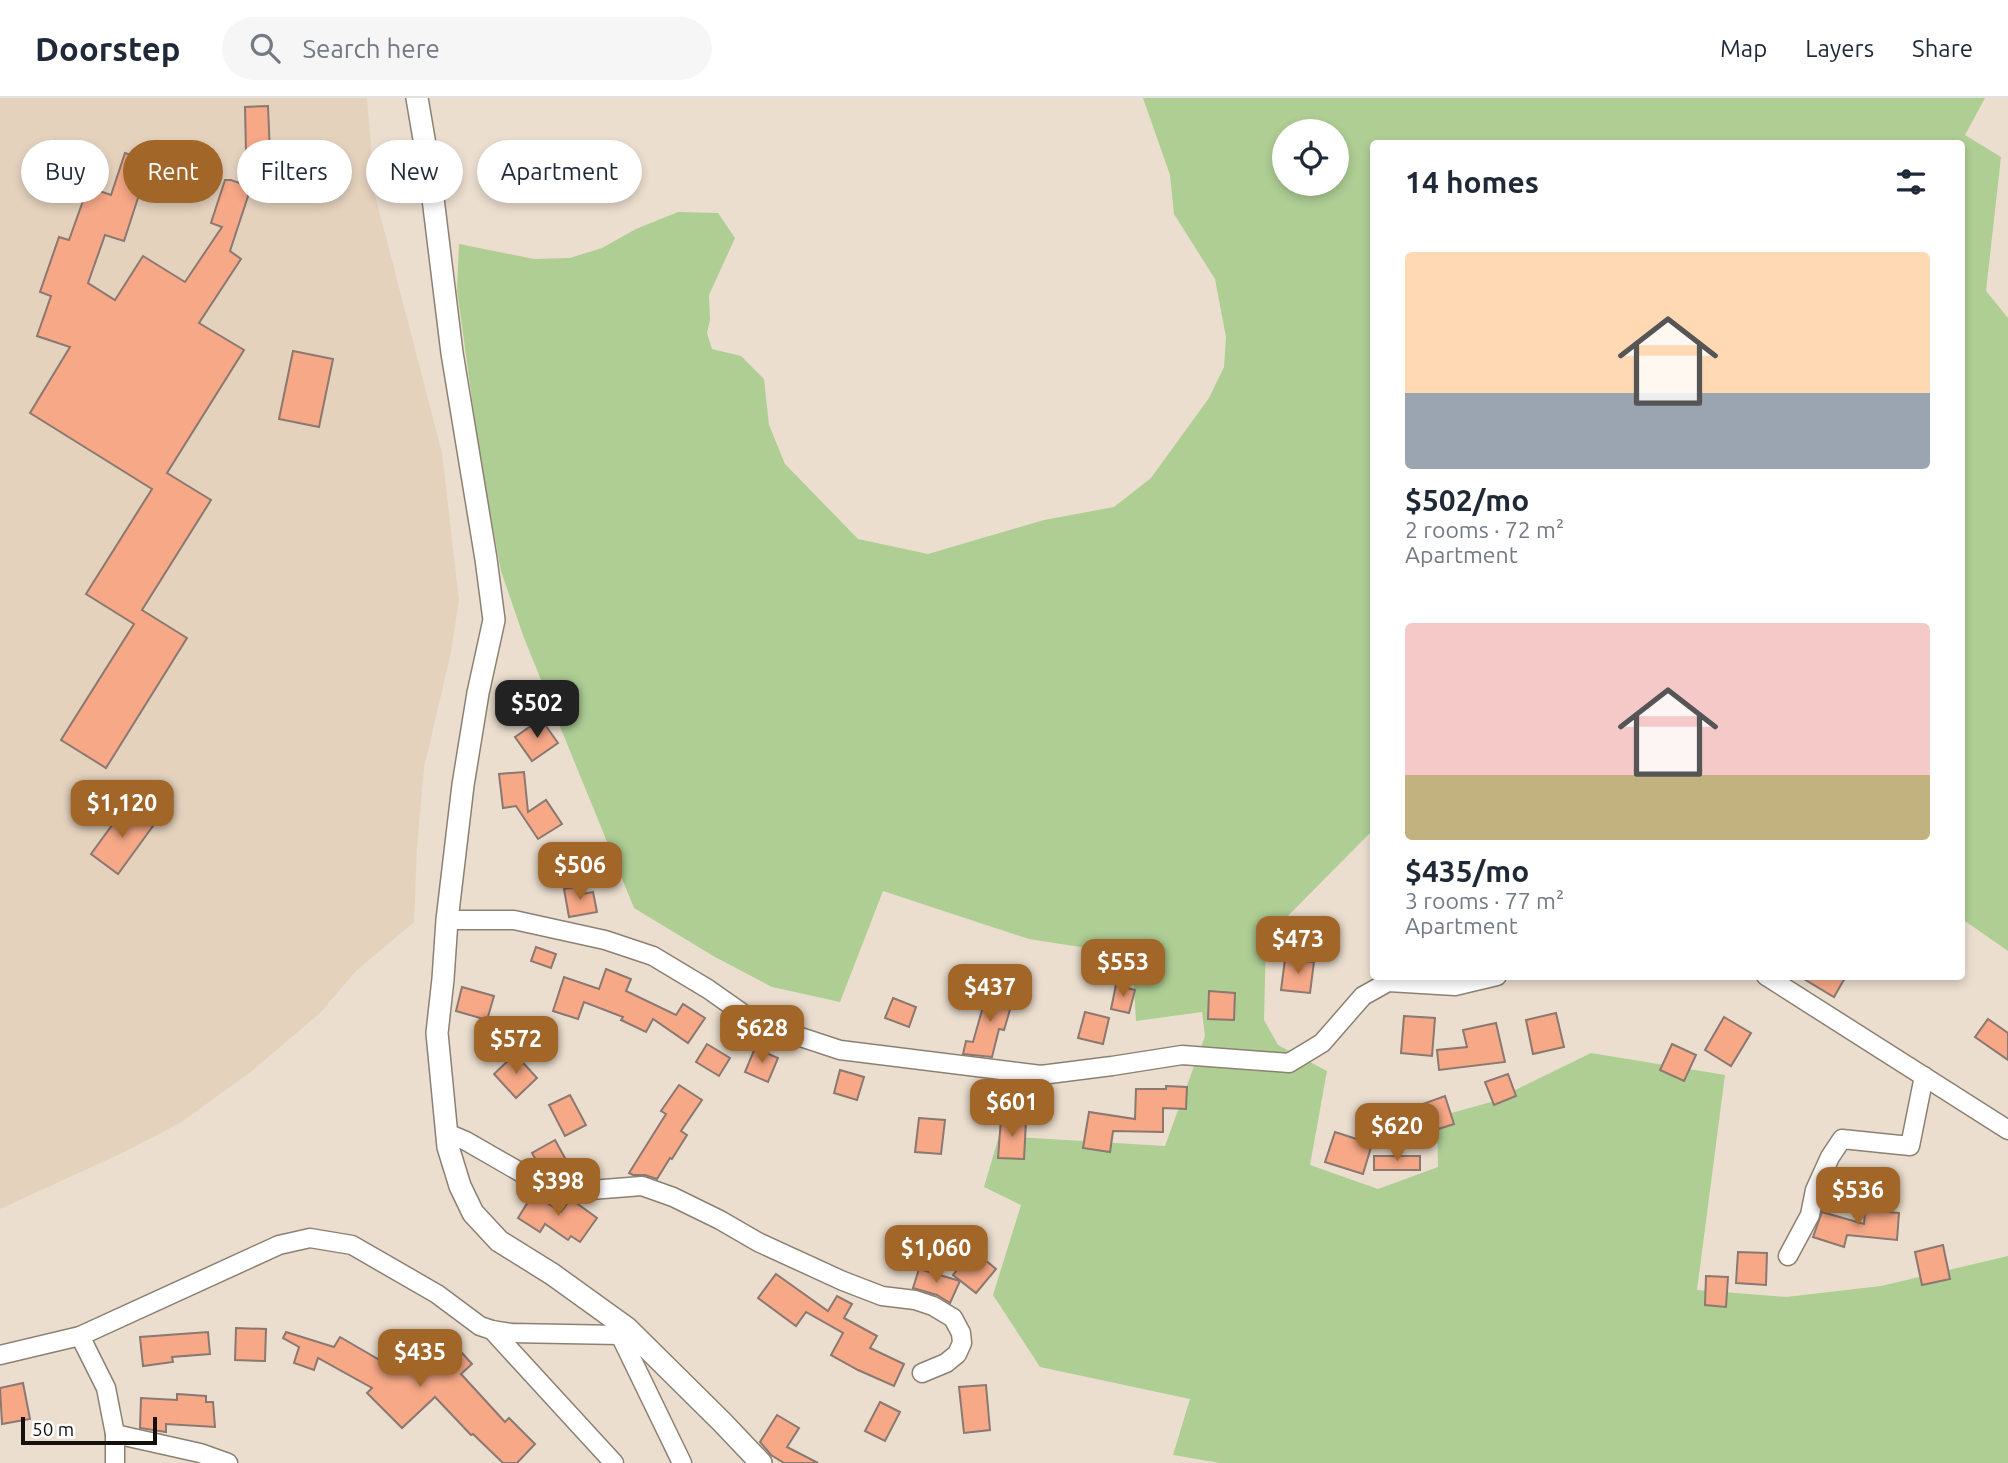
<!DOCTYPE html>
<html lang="en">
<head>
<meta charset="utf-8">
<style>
  :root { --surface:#fff; --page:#f6f6f7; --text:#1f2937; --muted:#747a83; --line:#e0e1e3; --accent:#a26629 }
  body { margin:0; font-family:Ubuntu,sans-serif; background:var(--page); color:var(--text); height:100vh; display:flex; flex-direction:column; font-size:26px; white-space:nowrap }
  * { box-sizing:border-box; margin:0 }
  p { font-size:23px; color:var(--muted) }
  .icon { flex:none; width:38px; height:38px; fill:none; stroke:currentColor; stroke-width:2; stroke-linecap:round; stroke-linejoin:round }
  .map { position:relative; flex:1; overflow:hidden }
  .sheet { position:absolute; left:1370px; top:42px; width:595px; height:840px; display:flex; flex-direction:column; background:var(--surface); border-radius:7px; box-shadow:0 4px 10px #0003 }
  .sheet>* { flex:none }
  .top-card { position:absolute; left:21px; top:42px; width:665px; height:63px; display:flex; gap:14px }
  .controls { position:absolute; left:1272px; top:21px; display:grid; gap:14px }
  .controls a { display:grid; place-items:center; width:77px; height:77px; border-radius:50%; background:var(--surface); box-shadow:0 4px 10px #0003; font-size:35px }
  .scale { position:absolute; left:21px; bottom:18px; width:136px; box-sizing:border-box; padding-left:7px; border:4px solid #14100b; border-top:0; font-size:19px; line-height:24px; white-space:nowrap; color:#14100b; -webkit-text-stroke:5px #fff; paint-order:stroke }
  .price { position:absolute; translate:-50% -60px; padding:0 16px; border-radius:14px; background:var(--accent); color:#fff; font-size:23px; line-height:46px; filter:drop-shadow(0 2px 4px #0008) }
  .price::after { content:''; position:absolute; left:50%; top:42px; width:21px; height:16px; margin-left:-10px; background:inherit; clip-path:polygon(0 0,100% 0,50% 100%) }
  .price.on { background:#222; color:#fff }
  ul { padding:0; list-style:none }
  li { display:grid; align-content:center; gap:14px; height:371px; padding:0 35px }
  li span { display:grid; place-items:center; height:217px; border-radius:7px; color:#555 }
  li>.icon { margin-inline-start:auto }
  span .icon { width:126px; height:126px; fill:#fffc; stroke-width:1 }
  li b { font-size:30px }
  h2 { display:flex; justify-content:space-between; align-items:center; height:84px; padding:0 35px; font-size:30px }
  .tag { padding:0 24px; border-radius:32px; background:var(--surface); box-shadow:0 4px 10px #0003; font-size:24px; line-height:63px }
  .tag.on { background:var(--accent); color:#fff }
  header { display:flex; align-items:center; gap:42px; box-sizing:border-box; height:98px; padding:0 35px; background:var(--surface); border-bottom:2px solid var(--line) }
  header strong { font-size:33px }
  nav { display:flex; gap:38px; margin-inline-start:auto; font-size:24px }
  .search { width:490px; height:63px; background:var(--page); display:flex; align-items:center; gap:18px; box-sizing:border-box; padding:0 24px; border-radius:38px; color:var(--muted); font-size:26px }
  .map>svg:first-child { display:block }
  .built { fill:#e4d2bd }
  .green { fill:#aece94; fill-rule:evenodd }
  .building { fill:#f6a887; stroke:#8a7871; stroke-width:2 }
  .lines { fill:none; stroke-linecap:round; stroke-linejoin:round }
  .minor-casing { stroke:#8c8072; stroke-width:21 }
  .tertiary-casing { stroke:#8c8072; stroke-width:24 }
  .minor { stroke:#fff; stroke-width:18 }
  .tertiary { stroke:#fff; stroke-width:21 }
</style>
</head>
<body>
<header>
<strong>Doorstep</strong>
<div class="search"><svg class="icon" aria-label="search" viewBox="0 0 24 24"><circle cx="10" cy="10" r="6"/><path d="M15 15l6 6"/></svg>Search here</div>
<nav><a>Map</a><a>Layers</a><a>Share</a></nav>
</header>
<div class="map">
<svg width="2008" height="1365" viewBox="0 0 2008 1365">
  <rect width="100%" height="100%" fill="#ebdecf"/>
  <path class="built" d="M0,0H367L375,97L442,355L459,502L451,554L424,670L417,750L414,824L356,873L320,915L252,973L180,1025L122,1055L0,1111Z"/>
  <path class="green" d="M1143,0H1985L1965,37L2001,59L1986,193L2008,220V853L1962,821V46H1374V731L1266,840L1264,922L1278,947L1327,973L1310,1067L1378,1091L1438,1069L1437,1019L1491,1004L1591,955L1725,977L1697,1192L1786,1199L1881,1188L2008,1158V1365H1220L1173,1357L1190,1301L1040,1269L993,1197L1021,1107L984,1089L999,1038L1165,1048L1205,938L1202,914L1136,923L1132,857L1029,841L883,793L840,904L772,889L715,859L634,810L524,540L501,473L481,367L457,192L459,146L534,161L570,160L602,150L636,131L678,114L718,115L735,140L709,197L710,222L707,235L712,251L741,258L764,281L769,327L785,366L858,441L928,456L1044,422L1114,409L1151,380L1209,300L1224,269L1226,239L1215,181L1174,116L1170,77ZM1284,33H1337V86H1284Z"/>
  <g class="building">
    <path d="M268,8L270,55H246L245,9Z"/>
    <path d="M125,55L150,63L124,143L105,137L88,185L115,202L143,158L185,184L222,129L211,125L225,82H231L251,89L230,153L241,161L199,225L244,252L167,375L211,402L142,512L187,540L106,670L61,642L134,526L86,496L152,391L30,315L70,249L37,238L51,198L40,194L59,139L69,142L88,89L111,97Z"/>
    <path d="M293,253L333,261L319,329L279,321Z"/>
    <path d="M541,621L558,645L532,663L515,639Z"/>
    <path d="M524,674L528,714L546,702L562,726L538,741L516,708L503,710L499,676Z"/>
    <path d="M126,708L153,728L118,776L91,756Z"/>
    <path d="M581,788L582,796L593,794L597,814L569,819L564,791Z"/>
    <path d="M536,849L556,856L551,870L531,863Z"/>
    <path d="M1285,861L1314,864L1310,895L1281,892Z"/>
    <path d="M606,871L631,881L626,893L676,917L683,906L705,920L688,945L653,921L646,934L621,922L623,919L584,904L578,921L553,913L564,879L599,891Z"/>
    <path d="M1799,878H1846L1834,899Z"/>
    <path d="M1116,887L1135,892L1129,915L1111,911Z"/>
    <path d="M462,889L494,898L487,922L456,913Z"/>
    <path d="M988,891L1014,898L1004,932L999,931L992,959L963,956L966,943L973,944Z"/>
    <path d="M1209,893L1235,895L1234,922L1208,921Z"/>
    <path d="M893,900L916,909L909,929L885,920Z"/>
    <path d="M1085,914L1109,920L1103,946L1078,940Z"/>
    <path d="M1556,915L1564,949L1533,956L1526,922Z"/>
    <path d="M1404,918L1435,920L1432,958L1401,955Z"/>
    <path d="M1724,919L1751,935L1731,968L1705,952Z"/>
    <path d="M1988,921L2008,935V962L1975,939Z"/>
    <path d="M1496,925L1505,964L1439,972L1437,952L1467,949L1463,932Z"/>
    <path d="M707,946L730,960L719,978L696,964Z"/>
    <path d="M1672,946L1696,957L1684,983L1660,972Z"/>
    <path d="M755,950L778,960L768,984L745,974Z"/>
    <path d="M515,956L537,980L516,1000L494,976Z"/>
    <path d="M840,972L864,979L857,1002L834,995Z"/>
    <path d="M1508,976L1516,998L1494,1007L1485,984Z"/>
    <path d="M679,987L702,1002L681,1033L687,1037L672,1061L670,1060L657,1081L645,1077H633L629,1075L666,1016L661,1013Z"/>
    <path d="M1166,988L1187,989L1186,1011L1163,1010V1034L1113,1033L1110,1054L1083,1050L1089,1014L1135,1021L1136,991H1166Z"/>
    <path d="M570,997L586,1027L565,1038L549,1007Z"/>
    <path d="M1445,998L1454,1026L1429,1034L1420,1007Z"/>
    <path d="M919,1020L945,1022L941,1056L915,1054Z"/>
    <path d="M1001,1021L1026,1023L1024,1061L998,1060Z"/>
    <path d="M1335,1034L1372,1046L1363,1076L1325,1064Z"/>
    <path d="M555,1042L566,1062L549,1072L539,1068L532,1055Z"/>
    <rect x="1374" y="1058" width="46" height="14"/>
    <path d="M533,1096L561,1114L570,1102L575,1104L597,1120L580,1144L571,1138L568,1142L545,1126L540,1134L518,1120Z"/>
    <path d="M1865,1112L1899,1115L1897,1142L1847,1137L1844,1149L1813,1139L1822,1114L1864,1126Z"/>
    <path d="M1943,1147L1950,1181L1922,1187L1915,1154Z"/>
    <path d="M973,1152L996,1171L976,1195L953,1177Z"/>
    <path d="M1738,1154L1767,1155L1766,1187L1736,1185Z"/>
    <path d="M919,1171L960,1183L950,1205L937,1197L913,1190Z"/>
    <path d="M776,1176L828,1213L837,1198L852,1206L844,1220L877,1238L870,1250L904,1266L894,1288L858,1272L831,1257L843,1235L806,1214L796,1228L758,1200Z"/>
    <path d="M1706,1178L1728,1179L1726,1209L1705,1207Z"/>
    <path d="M236,1230L266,1231L265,1263L235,1262Z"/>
    <path d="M208,1234L210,1256L172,1259L173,1264L143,1268L140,1239Z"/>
    <path d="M286,1234L334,1249L340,1239L378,1261L396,1241L427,1270L453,1245L472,1266L461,1276L505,1324L509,1320L535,1346L517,1365H503L473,1336L471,1337L435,1299L402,1330L367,1295L372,1290L318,1260L314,1272L294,1265L299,1249L283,1240Z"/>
    <path d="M23,1285L30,1321L2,1326L0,1290Z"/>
    <path d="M986,1287L990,1332L964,1335L959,1289Z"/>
    <path d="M177,1296L206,1298V1304H213L215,1329L166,1326V1334L140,1330L141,1300L177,1302Z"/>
    <path d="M880,1304L900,1314L885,1343L865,1333Z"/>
    <path d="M777,1317L799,1330L787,1349L818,1365H784L771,1357L760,1344Z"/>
  </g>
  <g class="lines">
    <g class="minor-casing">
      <g id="minor">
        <path d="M447,822H514L605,842L653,858L708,891L755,924L840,952L1041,977L1112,968L1182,957L1289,965L1322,945L1363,898L1388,884L1455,888L1497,878"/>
        <path d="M1766,878L2008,1032"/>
        <path d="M447,1039L454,1038L466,1043L520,1074L578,1093L642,1088L673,1099L720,1122L758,1144L843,1183L882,1198L915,1202L933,1208L953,1220L961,1235L962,1245L957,1256L946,1265L922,1275"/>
        <path d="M1788,1158L1810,1117L1815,1092L1830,1059L1842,1041L1910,1048L1924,978"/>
        <path d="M492,1232L614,1365"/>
        <path d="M620,1237L682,1365"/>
        <path d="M80,1238L106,1290L115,1336V1365"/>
        <path d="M0,1257L80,1238L279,1147L310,1140L352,1147L437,1196L480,1228L492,1232L511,1235L620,1237L627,1230"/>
        <path d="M115,1336L200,1355L228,1365"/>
      </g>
    </g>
    <g class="tertiary-casing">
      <path id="tertiary" d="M417,0L430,76L452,255L486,461L494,522L478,595L463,687L447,822L443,881L437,935L448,1049L460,1088L473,1115L499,1143L552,1176L627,1230L722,1324L761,1365"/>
    </g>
    <use href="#minor" class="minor"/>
    <use href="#tertiary" class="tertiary"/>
  </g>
</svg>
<div class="controls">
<a><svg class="icon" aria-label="locate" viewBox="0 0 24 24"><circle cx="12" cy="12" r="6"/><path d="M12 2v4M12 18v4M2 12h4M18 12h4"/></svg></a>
</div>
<div class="scale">50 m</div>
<b class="price on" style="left:537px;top:642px">$502</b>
<b class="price" style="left:122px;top:742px">$1,120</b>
<b class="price" style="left:580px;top:804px">$506</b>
<b class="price" style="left:1298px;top:878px">$473</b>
<b class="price" style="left:1123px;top:901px">$553</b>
<b class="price" style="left:990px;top:926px">$437</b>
<b class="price" style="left:762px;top:967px">$628</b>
<b class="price" style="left:516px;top:978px">$572</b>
<b class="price" style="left:1012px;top:1041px">$601</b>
<b class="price" style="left:1397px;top:1065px">$620</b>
<b class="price" style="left:558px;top:1120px">$398</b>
<b class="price" style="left:1858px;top:1129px">$536</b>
<b class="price" style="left:936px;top:1187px">$1,060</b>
<b class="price" style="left:420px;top:1291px">$435</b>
<div class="top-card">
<a class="tag">Buy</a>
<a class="tag on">Rent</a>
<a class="tag">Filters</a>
<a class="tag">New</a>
<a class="tag">Apartment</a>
</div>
<section class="sheet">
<h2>14 homes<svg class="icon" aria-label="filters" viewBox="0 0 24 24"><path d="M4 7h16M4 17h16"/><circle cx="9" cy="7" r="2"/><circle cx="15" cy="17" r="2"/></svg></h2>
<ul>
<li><span style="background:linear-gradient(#ffd9b3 65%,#9aa5b1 0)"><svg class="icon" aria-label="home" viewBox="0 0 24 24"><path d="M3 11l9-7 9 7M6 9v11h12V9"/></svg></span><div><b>$502/mo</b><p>2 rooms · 72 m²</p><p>Apartment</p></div></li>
<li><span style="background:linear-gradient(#f6c9c9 70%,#c2b280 0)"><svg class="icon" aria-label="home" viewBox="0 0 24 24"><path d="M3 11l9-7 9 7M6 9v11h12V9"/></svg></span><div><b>$435/mo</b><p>3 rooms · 77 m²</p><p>Apartment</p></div></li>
</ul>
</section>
</div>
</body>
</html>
